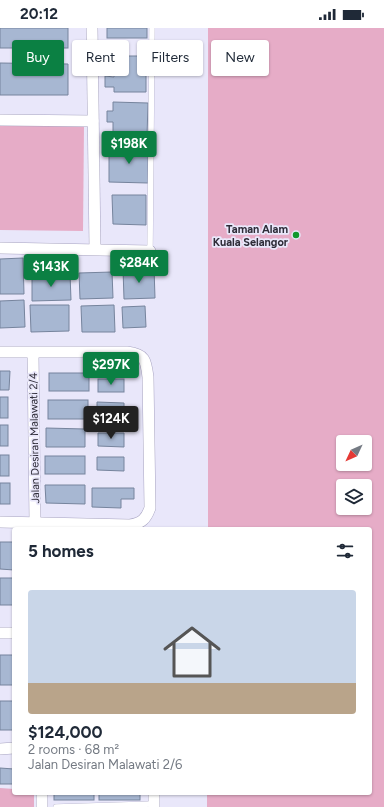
<!DOCTYPE html>
<html lang="en">
<head>
<meta charset="utf-8">
<style>
  :root { --surface:#fff; --page:#f6f6f7; --text:#1f2937; --muted:#747a83; --line:#e0e1e3; --accent:#0b8043 }
  body { margin:0; font-family:Figtree,sans-serif; background:var(--page); color:var(--text); height:100vh; display:flex; flex-direction:column; font-size:15px; white-space:nowrap }
  * { box-sizing:border-box; margin:0 }
  p { font-size:13px; color:var(--muted) }
  .icon { flex:none; width:22px; height:22px; fill:none; stroke:currentColor; stroke-width:2; stroke-linecap:round; stroke-linejoin:round }
  .map { position:relative; flex:1; overflow:hidden }
  .side { position:absolute; left:12px; top:499px; width:360px; height:268px; display:flex; flex-direction:column; background:var(--surface); border-radius:4px; box-shadow:0 1px 3px #0004 }
  .side>* { flex:none }
  .banner { position:absolute; left:12px; top:12px; width:360px; height:36px; display:flex; gap:8px }
  .needle { width:26px; rotate:226deg }
  .buttons { position:absolute; left:336px; top:407px; display:grid; gap:8px }
  .buttons a { display:grid; place-items:center; width:36px; height:36px; border-radius:4px; background:var(--surface); box-shadow:0 1px 3px #0004; font-size:20px }
  .price { position:absolute; translate:-50% -34px; padding:0 9px; border-radius:4px; background:var(--accent); color:#fff; font-size:13px; line-height:26px; filter:drop-shadow(0 1px 2px #0008) }
  .price::after { content:''; position:absolute; left:50%; top:24px; width:12px; height:9px; margin-left:-6px; background:inherit; clip-path:polygon(0 0,100% 0,50% 100%) }
  .price.current { background:#222; color:#fff }
  ul { padding:0; list-style:none }
  li { display:grid; align-content:center; gap:8px; height:212px; padding:0 16px }
  li+li { border-top:1px solid var(--line) }
  li span { display:grid; place-items:center; height:124px; border-radius:4px; color:#555 }
  li>.icon { margin-inline-start:auto }
  span .icon { width:72px; height:72px; fill:#fffc; stroke-width:1 }
  li b { font-size:17px }
  h2 { display:flex; justify-content:space-between; align-items:center; height:48px; padding:0 16px; font-size:17px }
  .tag { padding:0 14px; border-radius:4px; background:var(--surface); box-shadow:0 1px 3px #0004; font-size:14px; line-height:36px }
  .tag.current { background:var(--accent); color:#fff }
  .status { display:flex; justify-content:space-between; align-items:center; height:28px; padding:0 20px; background:var(--surface); direction:ltr }
  .status svg { height:11px; fill:currentColor }
  .map>svg:first-child { display:block }
  .green { fill:#e6acc7; fill-rule:evenodd }
  .building { fill:#a7b7d2; stroke:#76849d }
  .lines { fill:none; stroke-linecap:round; stroke-linejoin:round }
  .lane-casing { stroke:#a7a3c1; stroke-width:6 }
  .street-casing { stroke:#a7a3c1; stroke-width:12 }
  .lane { stroke:#fff; stroke-width:5.5 }
  .street { stroke:#fff; stroke-width:11 }
  .poi-dot { fill:#11982e; stroke:#e9e7fa; stroke-width:1.5 }
  .labels { text-anchor:middle; stroke-width:3.5; stroke-linejoin:round; paint-order:stroke }
  .poi-label { font-size:11px; font-weight:bold; fill:#2e2c38; stroke:#e9e7fa; text-anchor:end }
  .street-label { font-size:11px; fill:#2e2c38; stroke:#e9e7fa }
</style>
</head>
<body>
<div class="status"><b>20:12</b><svg viewBox="0 0 49 12"><path d="M0 12V9h3v3zM5 12V6h3v6zM10 12V3h3v9zM15 12V0h3v12zM26 1h20v11H26zM47 4h2v5h-2z"/></svg></div>
<div class="map">
<svg width="384" height="779" viewBox="0 0 384 779">
  <rect width="100%" height="100%" fill="#e9e7fa"/>
  <g class="green">
    <path d="M208,0H384V779H207V765H370V501H208ZM343,414H365V436H343ZM343,458H365V480H343Z"/>
    <path d="M0,97L84,98L83,203L0,202Z"/>
    <path d="M0,760L14,761V765H34V779H0Z"/>
  </g>
  <g class="building">
    <rect x="0" y="0" width="68" height="20"/>
    <rect x="107" y="0" width="40" height="10"/>
    <path d="M114,28H146V64H114V59H105V48L114,49Z"/>
    <path d="M0,35L68,36V67H0Z"/>
    <path d="M113,74L148,75L147,108H113V94H107V83H113Z"/>
    <path d="M109,119H148V155L109,154Z"/>
    <path d="M112,167H146V197L113,196Z"/>
    <path d="M23,230L24,266H0V231Z"/>
    <path d="M154,240L155,270L124,271L123,241Z"/>
    <path d="M112,244L113,270L80,271L79,245Z"/>
    <path d="M70,246L71,272L32,273V247Z"/>
    <path d="M24,272L25,299L0,300V273Z"/>
    <path d="M30,277H69V303L31,304Z"/>
    <path d="M114,277L115,304H82L81,278Z"/>
    <path d="M145,278L146,299L123,300L122,279Z"/>
    <path d="M0,343H10L9,362H0Z"/>
    <rect x="49" y="345" width="40" height="18"/>
    <rect x="98" y="351" width="26" height="13"/>
    <rect x="0" y="369" width="8" height="21"/>
    <rect x="48" y="372" width="40" height="19"/>
    <path d="M97,374L124,375V388H97Z"/>
    <rect x="0" y="397" width="8" height="21"/>
    <path d="M46,400L85,401V419H46Z"/>
    <path d="M98,405H124V419L98,418Z"/>
    <rect x="0" y="427" width="9" height="21"/>
    <rect x="45" y="428" width="40" height="18"/>
    <path d="M97,429H124V443L97,442Z"/>
    <rect x="0" y="455" width="10" height="21"/>
    <path d="M45,457H85V476L46,475Z"/>
    <path d="M92,460H134V471H121V480L92,479Z"/>
    <path d="M0,514H14V542L0,541Z"/>
    <rect x="0" y="550" width="14" height="27"/>
    <rect x="0" y="627" width="14" height="30"/>
    <rect x="0" y="673" width="14" height="29"/>
    <path d="M0,740L14,741V756H0Z"/>
    <rect x="54" y="765" width="40" height="7"/>
    <rect x="99" y="765" width="41" height="7"/>
  </g>
  <g class="lines">
    <g class="lane-casing">
      <g id="lane">
        <path d="M150,223L152,0"/>
        <path d="M56,779L154,776"/>
      </g>
    </g>
    <g class="street-casing">
      <g id="street">
        <path d="M92,0L95,221"/>
        <path d="M0,92L93,93"/>
        <path d="M0,220L150,223"/>
        <path d="M0,324H127C145,326 146,332 148,349L150,480C146,491 142,495 130,497L0,494"/>
        <path d="M33,325L35,494"/>
        <path d="M0,605H14"/>
        <path d="M0,721L14,720"/>
        <path d="M42,765V779"/>
        <path d="M154,765V779"/>
      </g>
    </g>
    <use href="#lane" class="lane"/>
    <use href="#street" class="street"/>
  </g>
  <circle class="poi-dot" cx="296" cy="207" r="4"/>
  <g class="labels">
    <g class="poi-label">
      <text x="288" y="205">Taman Alam<tspan x="288" dy="13">Kuala Selangor</tspan></text>
    </g>
    <g class="street-label">
      <text transform="translate(34 410) rotate(-91)" y="4">Jalan Desiran Malawati 2/4</text>
    </g>
  </g>
</svg>
<div class="buttons">
<a><svg class="needle" viewBox="-14 -14 28 28"><path d="M0-13l5 13h-10z" fill="#e53935"/><path d="M0 13l5-13h-10z" fill="#747a83"/></svg></a>
<a><svg class="icon" aria-label="layers" viewBox="0 0 24 24"><path d="M12 4l9 5-9 5-9-5zM3 14l9 5 9-5"/></svg></a>
</div>
<b class="price" style="left:129px;top:137px">$198K</b>
<b class="price" style="left:139px;top:256px">$284K</b>
<b class="price" style="left:51px;top:260px">$143K</b>
<b class="price" style="left:111px;top:358px">$297K</b>
<b class="price current" style="left:111px;top:412px">$124K</b>
<div class="banner">
<a class="tag current">Buy</a>
<a class="tag">Rent</a>
<a class="tag">Filters</a>
<a class="tag">New</a>
</div>
<section class="side">
<h2>5 homes<svg class="icon" aria-label="filters" viewBox="0 0 24 24"><path d="M4 7h16M4 17h16"/><circle cx="9" cy="7" r="2"/><circle cx="15" cy="17" r="2"/></svg></h2>
<ul>
<li><span style="background:linear-gradient(#c9d6e8 75%,#b9a48a 0)"><svg class="icon" aria-label="home" viewBox="0 0 24 24"><path d="M3 11l9-7 9 7M6 9v11h12V9"/></svg></span><div><b>$124,000</b><p>2 rooms · 68 m²</p><p>Jalan Desiran Malawati 2/6</p></div></li>
</ul>
</section>
</div>
</body>
</html>
